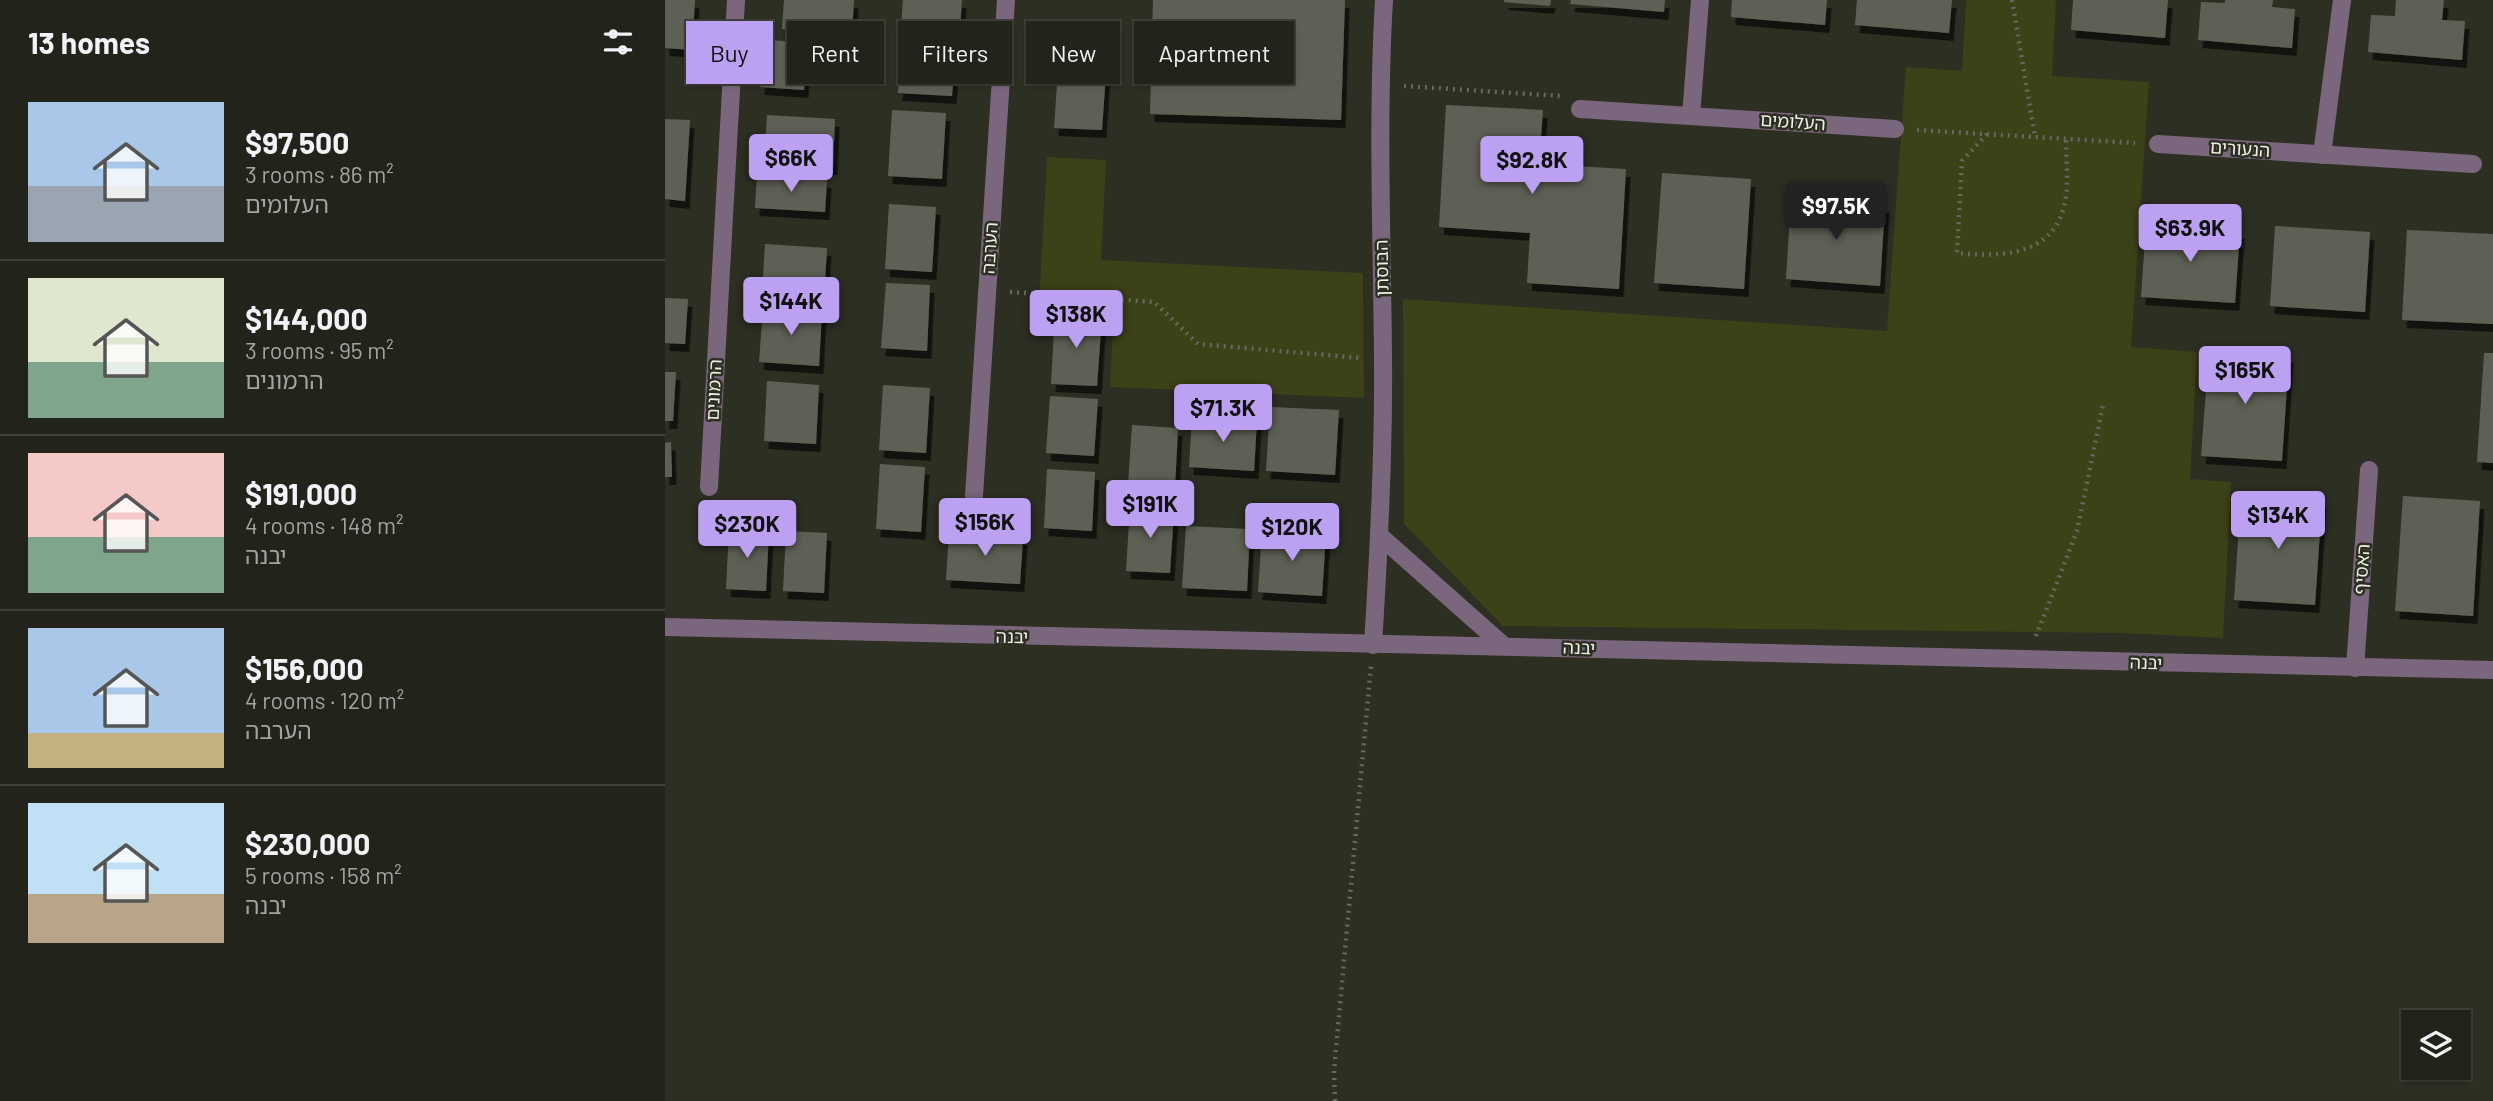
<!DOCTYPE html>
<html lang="en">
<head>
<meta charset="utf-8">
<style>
  :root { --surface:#22231a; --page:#2a2b23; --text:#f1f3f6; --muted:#a2a4a2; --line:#3f4039; --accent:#bca0f2 }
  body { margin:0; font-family:Barlow,"Noto Sans Hebrew",sans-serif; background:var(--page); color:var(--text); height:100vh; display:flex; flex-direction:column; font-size:26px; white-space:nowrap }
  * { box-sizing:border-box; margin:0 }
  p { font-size:23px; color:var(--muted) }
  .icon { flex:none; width:38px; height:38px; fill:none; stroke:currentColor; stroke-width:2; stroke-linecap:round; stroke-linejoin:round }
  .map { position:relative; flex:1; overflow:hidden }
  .drawer { display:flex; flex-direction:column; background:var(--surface); width:665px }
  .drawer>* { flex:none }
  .hud { position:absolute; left:21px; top:21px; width:665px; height:63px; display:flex; gap:14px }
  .controls { position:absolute; left:1736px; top:1010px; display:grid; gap:14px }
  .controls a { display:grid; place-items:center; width:70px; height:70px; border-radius:0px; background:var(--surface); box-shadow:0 2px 5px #0004,0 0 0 2px var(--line); font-size:35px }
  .price { position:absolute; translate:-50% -60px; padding:0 16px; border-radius:7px; background:var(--accent); color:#111; font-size:23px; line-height:46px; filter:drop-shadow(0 2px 4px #0008) }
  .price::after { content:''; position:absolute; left:50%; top:42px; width:21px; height:16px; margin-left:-10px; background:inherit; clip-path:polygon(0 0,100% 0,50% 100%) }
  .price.current { background:#222; color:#fff }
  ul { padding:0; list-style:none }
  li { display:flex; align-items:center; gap:21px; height:175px; padding:0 28px }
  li+li { border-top:2px solid var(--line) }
  li span { display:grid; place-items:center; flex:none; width:196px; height:140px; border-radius:0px; color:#555 }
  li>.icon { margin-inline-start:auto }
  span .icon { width:84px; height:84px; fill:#fffc; stroke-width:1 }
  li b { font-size:30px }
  h2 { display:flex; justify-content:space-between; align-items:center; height:84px; padding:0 28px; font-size:30px }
  .pill { padding:0 24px; border-radius:0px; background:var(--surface); box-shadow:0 2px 5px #0004,0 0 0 2px var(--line); font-size:24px; line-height:63px }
  .pill.current { background:var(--accent); color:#111 }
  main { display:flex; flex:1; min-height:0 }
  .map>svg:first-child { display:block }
  .green { fill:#3c4118 }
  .building { fill:#5f6154; filter:url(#shadow) }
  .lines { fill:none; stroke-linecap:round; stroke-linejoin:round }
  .path { stroke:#67695e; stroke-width:4.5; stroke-dasharray:2 5; stroke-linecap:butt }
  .street { stroke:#7b677d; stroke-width:18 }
  .labels { text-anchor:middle; stroke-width:5; stroke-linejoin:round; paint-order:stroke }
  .street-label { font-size:18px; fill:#edefe7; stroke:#2d2f23 }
</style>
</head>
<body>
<main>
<section class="drawer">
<h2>13 homes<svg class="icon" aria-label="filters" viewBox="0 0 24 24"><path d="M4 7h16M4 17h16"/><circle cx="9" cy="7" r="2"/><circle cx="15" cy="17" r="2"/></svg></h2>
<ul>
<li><span style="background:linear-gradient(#a9c7e8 60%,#9aa5b1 0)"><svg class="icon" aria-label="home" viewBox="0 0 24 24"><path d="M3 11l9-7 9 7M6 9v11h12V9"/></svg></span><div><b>$97,500</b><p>3 rooms · 86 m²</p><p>העלומים</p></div></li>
<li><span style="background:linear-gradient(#dfe7d0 60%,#7fa58c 0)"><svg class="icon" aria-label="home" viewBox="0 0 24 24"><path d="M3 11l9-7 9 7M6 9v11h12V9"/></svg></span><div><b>$144,000</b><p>3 rooms · 95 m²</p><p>הרמונים</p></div></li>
<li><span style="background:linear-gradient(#f6c9c9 60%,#7fa58c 0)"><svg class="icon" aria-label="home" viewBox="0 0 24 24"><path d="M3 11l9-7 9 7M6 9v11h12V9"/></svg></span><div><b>$191,000</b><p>4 rooms · 148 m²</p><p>יבנה</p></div></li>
<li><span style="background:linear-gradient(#a9c7e8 75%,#c2b280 0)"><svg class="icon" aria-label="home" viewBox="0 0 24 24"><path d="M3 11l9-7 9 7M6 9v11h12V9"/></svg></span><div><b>$156,000</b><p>4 rooms · 120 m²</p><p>הערבה</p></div></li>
<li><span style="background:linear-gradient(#bfe0f5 65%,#b9a48a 0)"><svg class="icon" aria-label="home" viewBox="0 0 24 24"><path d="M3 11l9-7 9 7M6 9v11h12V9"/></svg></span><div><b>$230,000</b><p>5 rooms · 158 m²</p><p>יבנה</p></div></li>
</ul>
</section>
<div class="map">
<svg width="1828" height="1101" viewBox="0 0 1828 1101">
  <defs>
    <filter id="shadow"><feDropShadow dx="4.5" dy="8" stdDeviation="0" flood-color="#0009"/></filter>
  </defs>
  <rect width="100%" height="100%" fill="#2d2f23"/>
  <g class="green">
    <path d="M1301,0H1391L1387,76L1484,82L1466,347L1532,352L1525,479L1566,482L1558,638L1458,633L838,626L739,524L738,299L1222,331L1241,67L1297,71Z"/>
    <path d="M382,157L441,160L436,260L698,273L699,398L445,387L449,308L374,304Z"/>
  </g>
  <g class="building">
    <path d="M0,0H30L27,50L0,48Z"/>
    <path d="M119,0H189L187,33L117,29Z"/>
    <path d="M238,0H297L294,43L235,39Z"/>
    <path d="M488,0H680L676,120L485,114Z"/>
    <path d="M839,0H886L885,6L839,2Z"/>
    <path d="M906,0H1000L999,12L905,4Z"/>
    <path d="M1067,0H1162L1160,25L1066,17Z"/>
    <path d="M1192,0H1287L1284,33L1190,25Z"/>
    <path d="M1408,0H1503L1500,38L1406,30Z"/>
    <path d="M1560,0H1608L1607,7L1630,9L1627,48L1533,40L1536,2L1560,3Z"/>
    <path d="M1731,0H1779L1777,20L1800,21L1797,60L1703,52L1706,15L1730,16Z"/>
    <path d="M396,26L444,28L437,130L389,128Z"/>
    <path d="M98,40L142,42L139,90L95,87Z"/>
    <path d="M236,53L290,56L287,96L233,93Z"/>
    <path d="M781,105L878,110L874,164L961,169L954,289L862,283L865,233L774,227Z"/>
    <path d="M227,110L281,113L277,179L223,176Z"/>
    <path d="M102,115L170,119L168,167L99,163Z"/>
    <path d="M0,119L25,120L20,201L0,199Z"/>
    <path d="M997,173L1086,179L1079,289L989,283Z"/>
    <path d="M92,175L162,180L160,212L90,208Z"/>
    <path d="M1126,199L1220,205L1215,286L1121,279Z"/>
    <path d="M224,204L271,207L267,272L220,269Z"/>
    <path d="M1481,224L1575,231L1570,303L1476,297Z"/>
    <path d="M1610,226L1705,232L1700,312L1605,306Z"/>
    <path d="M1742,230L1828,234V324L1737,320Z"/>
    <path d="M100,244L162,248L159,297L97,293Z"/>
    <path d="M221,283L265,285L262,351L216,348Z"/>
    <path d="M0,298L23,299L20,344L0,343Z"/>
    <path d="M98,309L157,312L154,366L94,362Z"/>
    <path d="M390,313L437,316L432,386L386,384Z"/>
    <path d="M1544,351L1624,355L1617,461L1536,456Z"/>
    <path d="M1819,353H1828V463L1812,462Z"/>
    <path d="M0,372H11L8,421H0Z"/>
    <path d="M102,381L154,385L151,444L99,441Z"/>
    <path d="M218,385L265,388L261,453L214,450Z"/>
    <path d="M385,396L433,399L429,456L381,453Z"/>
    <path d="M605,407L674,410L670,475L601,471Z"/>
    <path d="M527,416L592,420L589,471L524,467Z"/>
    <path d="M467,425L513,428L510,487L463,485Z"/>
    <path d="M6,442L7,477H0V443Z"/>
    <path d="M215,464L260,467L256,532L211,529Z"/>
    <path d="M382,469L430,472L427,531L379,528Z"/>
    <path d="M1576,496L1657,501L1650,605L1569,600Z"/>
    <path d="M1738,496L1815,501L1808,616L1730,611Z"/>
    <path d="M465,507L509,510L505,573L461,571Z"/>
    <path d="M521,526L585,529L582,591L517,588Z"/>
    <path d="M64,529L104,531L101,591L61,589Z"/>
    <path d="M597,530L661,534L657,596L593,592Z"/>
    <path d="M121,531L162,533L159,593L118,591Z"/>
    <path d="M284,533L358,537L355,584L281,580Z"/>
  </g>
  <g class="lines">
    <g class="path">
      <path d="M1347,0L1370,137"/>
      <path d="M739,86L895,96"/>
      <path d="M1252,130L1470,143"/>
      <path d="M1322,134L1297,161L1292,253C1332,257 1384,257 1398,210C1405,188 1401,161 1401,139"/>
      <path d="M345,292L489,302L533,344L696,358"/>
      <path d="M1371,636L1412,531L1438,405"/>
      <path d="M670,1101L669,1071L706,666"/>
    </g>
    <g class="street">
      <path d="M915,109L1230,129"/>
      <path d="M1026,116L1035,0"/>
      <path d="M1493,144L1808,164"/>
      <path d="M1657,155L1677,0"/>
      <path d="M44,487L71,0"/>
      <path d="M309,496L341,0"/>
      <path d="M715,536L839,646"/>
      <path d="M0,627L1828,670"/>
      <path d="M708,645C714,549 719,454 718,357C717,238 712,119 719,0"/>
      <path d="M1690,668L1704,470"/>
    </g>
  </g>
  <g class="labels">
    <g class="street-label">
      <text transform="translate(1128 122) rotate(4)" y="6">העלומים</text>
      <text transform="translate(1575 149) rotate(4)" y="6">הנעורים</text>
      <text transform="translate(325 248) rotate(-86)" y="6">הערבה</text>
      <text transform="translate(717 268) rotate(-91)" y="6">הבוסתן</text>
      <text transform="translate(49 390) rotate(-87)" y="6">הרמונים</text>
      <text transform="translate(1697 569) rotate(-86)" y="6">האסיף</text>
      <text transform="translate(347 637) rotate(1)" y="6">יבנה</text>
      <text transform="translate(914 648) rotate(2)" y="6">יבנה</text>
      <text transform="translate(1481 663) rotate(2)" y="6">יבנה</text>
    </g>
  </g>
</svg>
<div class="controls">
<a><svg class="icon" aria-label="layers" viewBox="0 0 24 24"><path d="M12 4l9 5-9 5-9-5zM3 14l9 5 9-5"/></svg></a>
</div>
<b class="price" style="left:126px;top:194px">$66K</b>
<b class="price" style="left:867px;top:196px">$92.8K</b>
<b class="price current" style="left:1171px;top:242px">$97.5K</b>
<b class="price" style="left:1525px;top:264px">$63.9K</b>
<b class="price" style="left:126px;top:337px">$144K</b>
<b class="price" style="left:411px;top:350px">$138K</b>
<b class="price" style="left:1580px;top:406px">$165K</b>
<b class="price" style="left:558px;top:444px">$71.3K</b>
<b class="price" style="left:485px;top:540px">$191K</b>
<b class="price" style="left:1613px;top:551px">$134K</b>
<b class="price" style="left:320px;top:558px">$156K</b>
<b class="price" style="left:82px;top:560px">$230K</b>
<b class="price" style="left:627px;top:563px">$120K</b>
<div class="hud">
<a class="pill current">Buy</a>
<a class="pill">Rent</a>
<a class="pill">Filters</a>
<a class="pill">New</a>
<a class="pill">Apartment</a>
</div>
</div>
</main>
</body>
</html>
